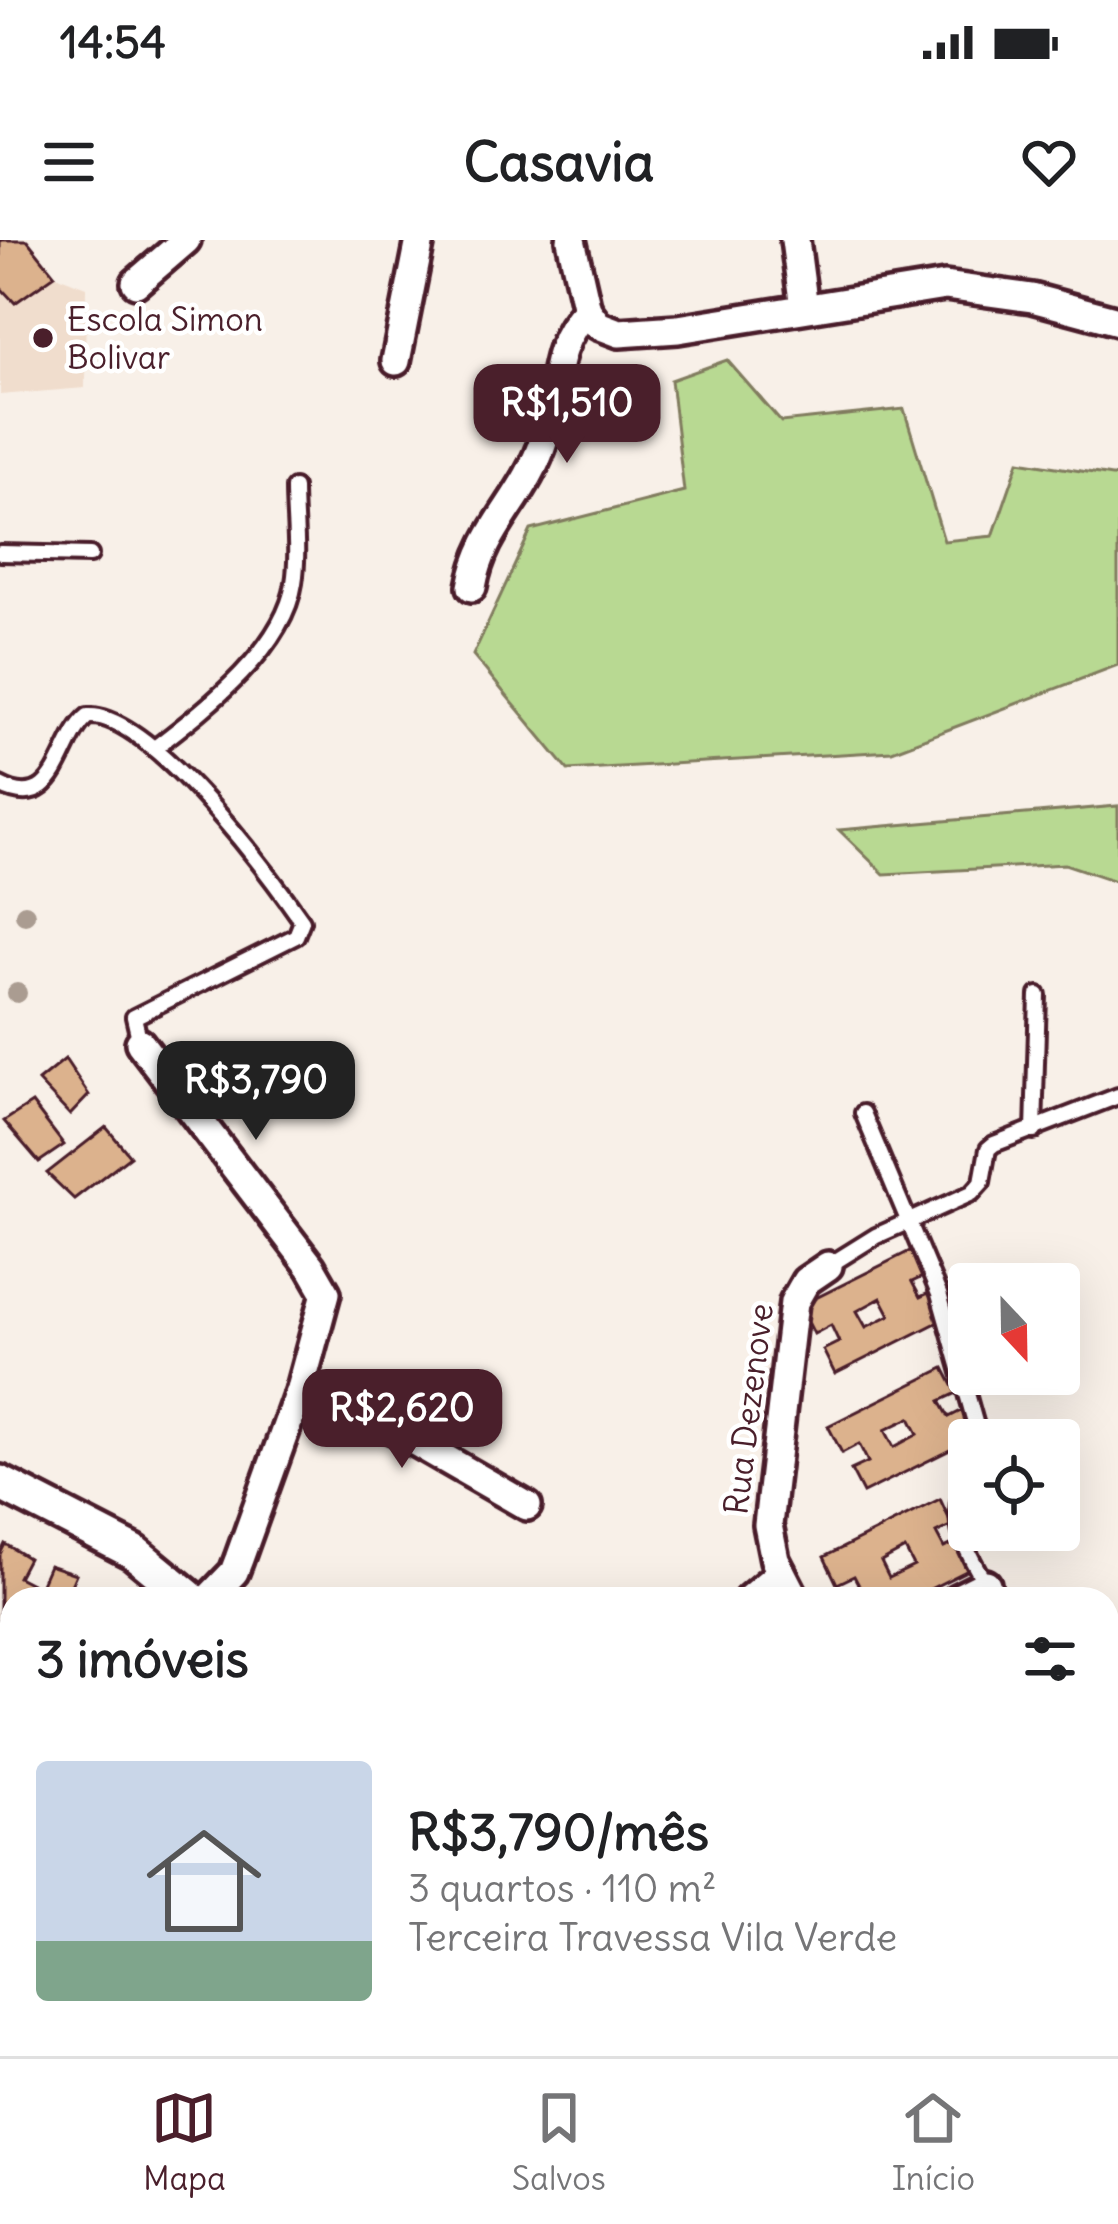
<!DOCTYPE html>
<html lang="pt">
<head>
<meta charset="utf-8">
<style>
  :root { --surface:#fff; --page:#f6f6f6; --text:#202124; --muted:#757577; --line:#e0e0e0; --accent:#4a1f2b }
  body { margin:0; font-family:Delius,sans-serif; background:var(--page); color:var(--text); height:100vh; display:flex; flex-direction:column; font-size:45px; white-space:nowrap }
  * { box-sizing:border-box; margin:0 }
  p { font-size:39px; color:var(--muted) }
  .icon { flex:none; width:66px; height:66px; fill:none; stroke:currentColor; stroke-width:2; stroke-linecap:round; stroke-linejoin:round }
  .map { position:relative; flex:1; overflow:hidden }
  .side { position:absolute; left:0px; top:1347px; width:1119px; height:471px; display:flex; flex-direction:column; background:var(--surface); border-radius:36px 36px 0 0; box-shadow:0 12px 48px #0002 }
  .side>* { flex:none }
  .needle { width:78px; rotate:158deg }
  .buttons { position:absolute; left:948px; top:1023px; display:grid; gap:24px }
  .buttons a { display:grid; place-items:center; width:132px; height:132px; border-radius:12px; background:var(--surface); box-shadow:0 12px 48px #0002; font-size:60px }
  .price { position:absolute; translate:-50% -102px; padding:0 27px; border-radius:24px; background:var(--accent); color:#fff; font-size:39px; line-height:78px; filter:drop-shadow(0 3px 6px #0008) }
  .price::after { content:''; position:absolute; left:50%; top:72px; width:36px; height:27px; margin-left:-18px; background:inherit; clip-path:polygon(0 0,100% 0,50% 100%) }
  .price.active { background:#222; color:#fff }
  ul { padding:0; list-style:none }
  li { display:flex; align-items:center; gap:36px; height:300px; padding:0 36px }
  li+li { border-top:3px solid var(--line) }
  li span { display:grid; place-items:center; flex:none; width:336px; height:240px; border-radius:12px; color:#555 }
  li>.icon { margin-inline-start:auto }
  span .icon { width:144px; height:144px; fill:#fffc; stroke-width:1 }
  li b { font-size:51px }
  h2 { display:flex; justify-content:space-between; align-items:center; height:144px; padding:0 36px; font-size:51px }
  .status { display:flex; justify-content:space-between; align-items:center; height:84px; padding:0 60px; background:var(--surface); direction:ltr }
  .status svg { height:33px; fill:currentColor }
  header { display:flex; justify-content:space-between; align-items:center; height:156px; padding:0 36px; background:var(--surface); font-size:54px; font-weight:800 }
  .tabs { display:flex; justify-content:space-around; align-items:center; height:168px; border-top:3px solid var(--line); background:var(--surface); font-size:33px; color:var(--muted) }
  .tabs a { display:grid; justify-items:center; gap:6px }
  .tabs .active { color:var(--accent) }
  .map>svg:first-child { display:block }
  .built { fill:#f0ddcd }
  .green { fill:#b8d992; stroke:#817c5e; stroke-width:3 }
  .building { fill:#dcb28d; stroke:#4a1f2b; stroke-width:3; fill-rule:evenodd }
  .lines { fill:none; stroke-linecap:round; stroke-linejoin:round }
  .service-casing { stroke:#4a1f2b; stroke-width:22 }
  .minor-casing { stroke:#4a1f2b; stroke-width:36 }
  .tertiary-casing { stroke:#4a1f2b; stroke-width:42 }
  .service { stroke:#fff; stroke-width:14 }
  .minor { stroke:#fff; stroke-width:27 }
  .tertiary { stroke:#fff; stroke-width:33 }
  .tree { fill:#aa9c91 }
  .poi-dot { fill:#4a1f2b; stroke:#fff; stroke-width:4.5 }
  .labels { text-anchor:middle; stroke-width:9; stroke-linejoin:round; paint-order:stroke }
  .poi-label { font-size:33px; fill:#4a1f2b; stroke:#fff; text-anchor:start }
  .street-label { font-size:33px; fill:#4a1f2b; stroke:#fff }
</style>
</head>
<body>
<div class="status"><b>14:54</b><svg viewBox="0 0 49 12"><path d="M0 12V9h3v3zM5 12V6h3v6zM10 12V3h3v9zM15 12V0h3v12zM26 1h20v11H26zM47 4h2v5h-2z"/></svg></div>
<header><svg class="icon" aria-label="menu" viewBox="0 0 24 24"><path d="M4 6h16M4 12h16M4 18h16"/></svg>Casavia<svg class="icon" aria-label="heart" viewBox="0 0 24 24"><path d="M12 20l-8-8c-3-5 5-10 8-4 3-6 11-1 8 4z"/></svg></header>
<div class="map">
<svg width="1118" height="1816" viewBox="0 0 1118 1816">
  <rect width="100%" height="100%" fill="#f8f0e8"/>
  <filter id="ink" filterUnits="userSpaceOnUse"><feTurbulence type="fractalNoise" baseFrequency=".00833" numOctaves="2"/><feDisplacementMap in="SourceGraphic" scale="24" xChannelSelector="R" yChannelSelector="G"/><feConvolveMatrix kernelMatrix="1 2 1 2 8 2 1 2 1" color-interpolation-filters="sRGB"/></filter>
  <g filter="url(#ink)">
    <path class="built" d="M0,0H27L55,35L86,47L85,148L0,155Z"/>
    <g class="green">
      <path d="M727,120L781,182L904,169L944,301L993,296L1019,221L1118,237V425L892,511L568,530L473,415L531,290L684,251L671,140Z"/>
      <path d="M1118,566V642L1065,624L884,634L839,590Z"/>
    </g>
    <g class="building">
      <path d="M0,0H27L55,35L15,63L0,47Z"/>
      <path d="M65,819L89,855L70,875L38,841Z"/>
      <path d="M32,863L64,905L39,922L4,881Z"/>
      <path d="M106,887L130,916L74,959L47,933Z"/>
      <path d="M916,1008L929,1034L912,1042L920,1057L935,1050L948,1077L835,1134L823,1110L839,1102L831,1085L814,1094L800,1066ZM881,1058L890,1075L866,1087L857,1071Z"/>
      <path d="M944,1128L957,1153L940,1161L949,1177L963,1170L976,1197L863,1253L851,1230L868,1222L859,1204L842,1213L828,1186ZM910,1178L918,1194L894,1207L885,1190Z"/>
      <path d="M940,1259L952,1285L936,1293L944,1308L959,1301L972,1328L910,1359H851L863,1353L854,1336L837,1344L824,1317ZM905,1309L914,1326L889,1338L881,1322Z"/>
      <path d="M5,1304L28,1318L18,1337L39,1348L49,1325L76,1334L65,1359H12V1444L0,1439L7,1418L0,1414V1314Z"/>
      <path d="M1118,1622V1656L1107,1661V1624Z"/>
      <path d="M1118,1703V1736L1107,1741V1709Z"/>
      <path d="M1118,1756V1788L1107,1794V1762Z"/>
      <path d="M839,1806H894L896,1810L905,1806H967L947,1816H865L861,1808L844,1816Z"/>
    </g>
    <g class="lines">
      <g class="service-casing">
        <g id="service">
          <path d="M0,313L90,315"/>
          <path d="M156,507C205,469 284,409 294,343C299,313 294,279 294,248"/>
          <path d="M0,545C59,576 58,500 88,476C148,471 268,632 302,681L296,696L134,777L140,803"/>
          <path d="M863,873L939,1054L980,1200"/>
          <path d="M1034,891L1038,755"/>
          <path d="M828,1026L876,996L972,953L982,942L988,909L994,904L1118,856"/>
          <path d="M969,1239C941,1279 973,1320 994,1359"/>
          <path d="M1107,1577L1118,1598"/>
          <path d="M0,1585L12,1578"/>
        </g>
      </g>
      <g class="minor-casing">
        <g id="minor">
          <path d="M571,0L587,70L598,85L619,93L678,89L945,46L1032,58L1118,81"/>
          <path d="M795,0L804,68"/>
          <path d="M136,43L186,0"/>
          <path d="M396,121L420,0"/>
          <path d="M472,347C482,287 526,258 544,199C558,152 550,106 587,70"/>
          <path d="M140,803L311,1027L326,1053L300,1149L239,1319L234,1332L208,1359"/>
          <path d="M300,1149L395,1190L527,1266"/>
          <path d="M749,1359L781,1332"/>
          <path d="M795,1359L775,1320L768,1285L794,1062L806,1041L828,1026"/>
          <path d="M956,1359L986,1344"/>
          <path d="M269,1806L270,1816"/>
          <path d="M816,1806L822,1816"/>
          <path d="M1023,1806L1028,1816"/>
          <path d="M730,1816L749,1806"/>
        </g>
      </g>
      <g class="tertiary-casing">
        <g id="tertiary">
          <path d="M0,1243L134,1312L191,1359"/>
          <path d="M489,1806L496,1816"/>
        </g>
      </g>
      <use href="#service" class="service"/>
      <use href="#minor" class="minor"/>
      <use href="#tertiary" class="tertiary"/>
    </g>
    <g class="tree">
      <circle cx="25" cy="674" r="10"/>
      <circle cx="17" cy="753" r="10"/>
    </g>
  </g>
  <circle class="poi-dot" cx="43" cy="98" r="12"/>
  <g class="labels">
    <g class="poi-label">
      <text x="67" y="91">Escola Simon<tspan x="67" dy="38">Bolivar</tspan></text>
    </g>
    <g class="street-label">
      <text transform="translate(748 1169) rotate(-83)" y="12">Rua Dezenove</text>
    </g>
  </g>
</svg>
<div class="buttons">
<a><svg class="needle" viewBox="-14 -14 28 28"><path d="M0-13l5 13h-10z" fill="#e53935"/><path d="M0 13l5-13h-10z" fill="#757577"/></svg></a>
<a><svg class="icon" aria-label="locate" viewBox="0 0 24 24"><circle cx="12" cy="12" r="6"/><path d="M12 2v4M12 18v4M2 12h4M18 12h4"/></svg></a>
</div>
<b class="price" style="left:567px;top:226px">R$1,510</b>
<b class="price active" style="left:256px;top:903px">R$3,790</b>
<b class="price" style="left:402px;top:1231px">R$2,620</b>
<section class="side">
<h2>3 imóveis<svg class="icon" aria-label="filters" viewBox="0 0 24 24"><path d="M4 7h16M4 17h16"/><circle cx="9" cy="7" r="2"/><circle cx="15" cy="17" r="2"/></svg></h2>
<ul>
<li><span style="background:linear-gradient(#c9d6e8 75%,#7fa58c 0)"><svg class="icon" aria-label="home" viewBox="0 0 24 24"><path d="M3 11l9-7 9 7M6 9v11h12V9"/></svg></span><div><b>R$3,790/mês</b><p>3 quartos · 110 m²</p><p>Terceira Travessa Vila Verde</p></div></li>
</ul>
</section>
</div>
<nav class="tabs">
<a class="active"><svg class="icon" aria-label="map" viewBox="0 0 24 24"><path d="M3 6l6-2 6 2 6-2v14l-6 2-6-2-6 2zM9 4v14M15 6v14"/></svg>Mapa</a>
<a><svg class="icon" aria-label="saved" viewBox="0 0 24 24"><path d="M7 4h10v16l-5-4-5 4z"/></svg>Salvos</a>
<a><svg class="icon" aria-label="home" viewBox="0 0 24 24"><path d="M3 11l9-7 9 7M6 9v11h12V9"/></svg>Início</a>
</nav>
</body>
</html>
